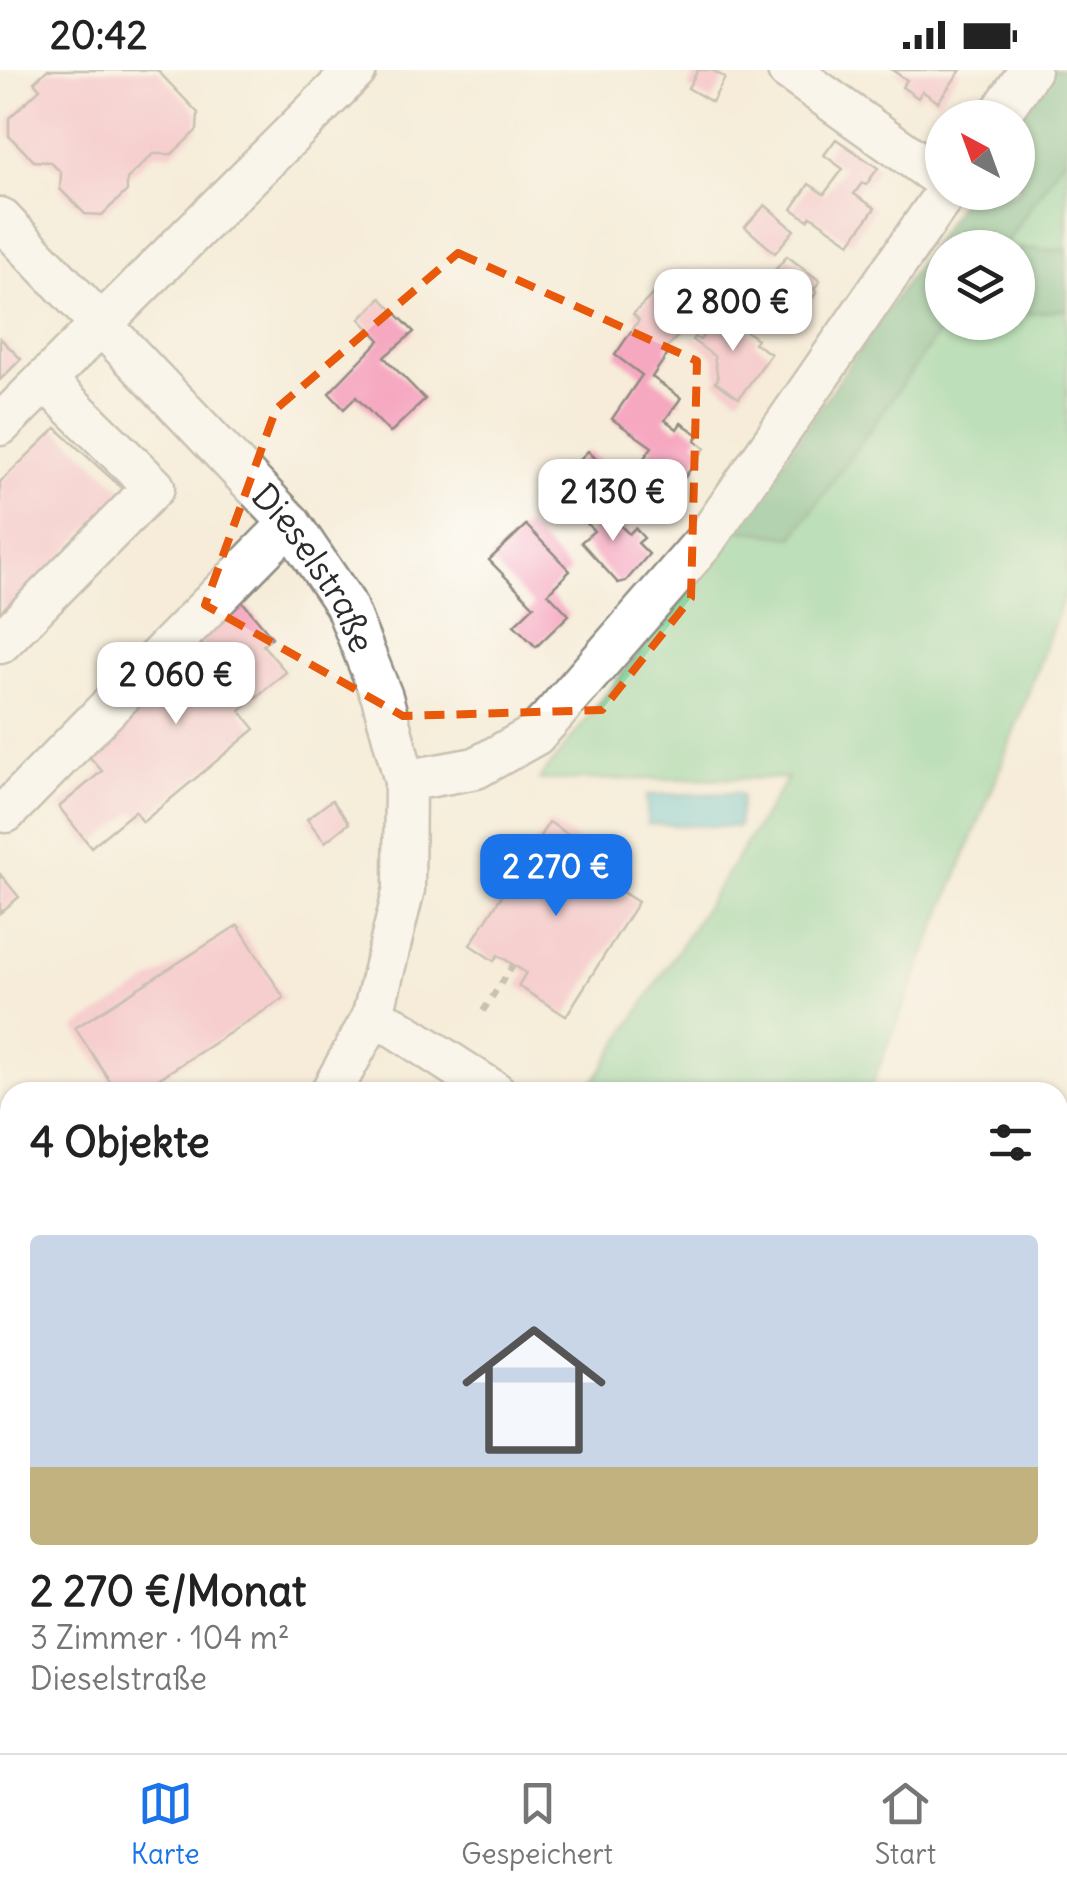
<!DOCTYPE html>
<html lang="de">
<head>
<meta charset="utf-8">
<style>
  :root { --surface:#fff; --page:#f6f6f6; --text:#222; --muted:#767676; --line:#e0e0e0; --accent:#1a73e8 }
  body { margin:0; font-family:Delius,sans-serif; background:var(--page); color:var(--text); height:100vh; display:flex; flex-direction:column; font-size:38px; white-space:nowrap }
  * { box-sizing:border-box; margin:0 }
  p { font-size:32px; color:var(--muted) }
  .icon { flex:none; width:55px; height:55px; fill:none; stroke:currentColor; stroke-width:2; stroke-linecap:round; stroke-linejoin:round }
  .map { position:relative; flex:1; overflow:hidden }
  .sheet { position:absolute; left:0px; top:1012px; width:1068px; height:672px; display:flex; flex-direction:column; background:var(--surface); border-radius:30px 30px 0 0; box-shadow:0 2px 8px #0004 }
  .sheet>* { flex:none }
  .needle { width:65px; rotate:319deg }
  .tools { position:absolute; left:925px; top:30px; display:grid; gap:20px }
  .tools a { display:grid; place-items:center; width:110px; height:110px; border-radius:50%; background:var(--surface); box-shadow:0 2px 8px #0004; font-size:50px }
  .price { position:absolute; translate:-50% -85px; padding:0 22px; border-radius:20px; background:#fff; color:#222; font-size:32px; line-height:65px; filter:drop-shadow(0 2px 5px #0008) }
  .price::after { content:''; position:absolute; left:50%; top:60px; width:30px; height:22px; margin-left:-15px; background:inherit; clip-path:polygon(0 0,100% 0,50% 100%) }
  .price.on { background:var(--accent); color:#fff }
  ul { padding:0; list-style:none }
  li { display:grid; align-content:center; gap:20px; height:530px; padding:0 30px }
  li+li { border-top:2px solid var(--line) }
  li span { display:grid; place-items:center; height:310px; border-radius:10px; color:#555 }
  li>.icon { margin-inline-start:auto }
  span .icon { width:180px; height:180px; fill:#fffc; stroke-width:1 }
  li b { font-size:42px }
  h2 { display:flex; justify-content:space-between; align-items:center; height:120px; padding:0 30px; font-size:42px }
  .status { display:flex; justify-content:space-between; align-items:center; height:70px; padding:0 50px; background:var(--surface); direction:ltr }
  .status svg { height:28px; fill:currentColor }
  .tab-bar { display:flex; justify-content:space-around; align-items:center; height:140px; border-top:2px solid var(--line); background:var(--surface); font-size:28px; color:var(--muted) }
  .tab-bar a { display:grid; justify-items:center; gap:5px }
  .tab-bar .on { color:var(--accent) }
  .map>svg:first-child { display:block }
  .green { fill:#79ce92; stroke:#527c5e; stroke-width:2.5 }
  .forest { fill:#62b17c; stroke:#466e54; stroke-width:2.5 }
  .water { fill:#53c1ca; stroke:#3f767a; stroke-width:2.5 }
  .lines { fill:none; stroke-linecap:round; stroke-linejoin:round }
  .stream { stroke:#53c1ca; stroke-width:10 }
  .building { fill:#f6a8c1 }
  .minor-casing { stroke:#908c82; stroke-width:45 }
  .path { stroke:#908c82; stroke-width:6; stroke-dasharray:8 8; stroke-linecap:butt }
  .minor { stroke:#fff; stroke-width:40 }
  .marked { fill:none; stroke:#e8590c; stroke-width:8; stroke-dasharray:20 12; stroke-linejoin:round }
  .labels { text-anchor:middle; stroke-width:8; stroke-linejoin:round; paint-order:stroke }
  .street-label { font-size:35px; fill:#2b2b2b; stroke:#fdfcf7 }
</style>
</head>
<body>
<div class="status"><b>20:42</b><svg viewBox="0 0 49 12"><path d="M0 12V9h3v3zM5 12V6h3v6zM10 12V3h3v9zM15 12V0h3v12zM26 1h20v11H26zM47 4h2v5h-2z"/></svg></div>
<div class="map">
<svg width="1067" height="1683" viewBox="0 0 1067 1683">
  <rect width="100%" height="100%" fill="#fdfcf7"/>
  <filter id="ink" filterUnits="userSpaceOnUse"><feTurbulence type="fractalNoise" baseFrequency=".01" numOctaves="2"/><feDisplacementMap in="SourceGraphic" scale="20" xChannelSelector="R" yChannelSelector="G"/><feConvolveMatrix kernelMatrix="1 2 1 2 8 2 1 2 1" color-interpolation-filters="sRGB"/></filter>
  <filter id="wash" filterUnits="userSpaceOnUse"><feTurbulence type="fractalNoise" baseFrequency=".0048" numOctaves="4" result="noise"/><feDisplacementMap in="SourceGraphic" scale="40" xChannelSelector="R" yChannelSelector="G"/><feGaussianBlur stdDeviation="2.25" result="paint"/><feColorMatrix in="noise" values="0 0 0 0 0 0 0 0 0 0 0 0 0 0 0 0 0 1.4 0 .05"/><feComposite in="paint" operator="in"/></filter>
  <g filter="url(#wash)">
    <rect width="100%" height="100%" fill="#f6ecd9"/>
    <g class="green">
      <path d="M1067,83V180L1003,178Z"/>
      <path d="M1067,239V518L997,707L869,1022H587L788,708L539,710L736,459L793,467L945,254L1018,252V245Z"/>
    </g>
    <g class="forest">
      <path d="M1050,0H1067V83L1003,177L942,178V252L956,253L945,254L793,467L736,459L967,123L1018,122V48Z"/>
      <path d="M1018,179L1067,180V239L1018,245Z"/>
      <path d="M1067,1582V1683H1014L1018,1675H1058V1600Z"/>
    </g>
    <path class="water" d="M737,723L742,726L738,757L647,754V725Z"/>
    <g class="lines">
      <g class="stream">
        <path d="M1058,1565L1067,1549"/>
        <path d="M987,1683L992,1675"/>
      </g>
    </g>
    <g id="blocks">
      <g class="building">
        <path d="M47,0H157L198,43L197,60L172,84H153L127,109V121L102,145L85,144L60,119L61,102L50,92L34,91L9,66V48L40,19L34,12Z"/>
        <path d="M698,0H712L725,8L712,32L688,18Z"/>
        <path d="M892,0H961L938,32L922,21L918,28L902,17L907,10Z"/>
        <path d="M836,69L878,98L866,115L862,113L854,124L875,138L850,173L811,146L808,150L792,139L809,114L824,124L843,99L824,85Z"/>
        <path d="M765,135L794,160L775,183L745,157Z"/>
        <path d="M787,186L820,211L814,219L817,222L792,255L746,221L758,205L766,211Z"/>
        <path d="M653,224L686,258L666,278L669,282L652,307L681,328L665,350L677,359L681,353L699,365L695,371L705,378L681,413L644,388L652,377L612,349L642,305L615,285L639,250L633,244Z"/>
        <path d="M381,228L414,262L384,287L425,329L390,363L356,327L344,339L329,323L380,270L360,249Z"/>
        <path d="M719,242L757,269L754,273L771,284L739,328L715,312L718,309L714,286L692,270L694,267L700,270Z"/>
        <path d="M0,268L21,289L0,310Z"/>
        <path d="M56,358L125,421L0,550V412Z"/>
        <path d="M588,381L612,405L590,427L566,403Z"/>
        <path d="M595,430L629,464L635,458L644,468L638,473L649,484L626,511L618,513L581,472L594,461L579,445Z"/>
        <path d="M526,455L570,501L548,523L569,545L536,577L514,555L534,536L489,490Z"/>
        <path d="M241,530L272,567L263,575L286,602L240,641L255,659L143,752L135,741L91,777L59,737L102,701L82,678L195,584L199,589L208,582L196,567Z"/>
        <path d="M332,730L349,753L325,772L307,749Z"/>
        <path d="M549,752L603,786L592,803L638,832L566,946L518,916L526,903L498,885L494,891L470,875Z"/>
        <path d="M0,804L19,827L0,843Z"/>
        <path d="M238,855L284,928L138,1022H117L75,958Z"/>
        <path d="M0,1088L10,1103V1190L0,1197Z"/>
        <path d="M0,1216L10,1231V1276L0,1283Z"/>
        <path d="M10,1292V1354L0,1334V1299Z"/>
      </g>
    </g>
  </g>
  <g filter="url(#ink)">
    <use href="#blocks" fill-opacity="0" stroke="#908c82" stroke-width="2.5"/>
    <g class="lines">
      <g class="minor-casing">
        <g id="minor">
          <path d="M788,0L942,109"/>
          <path d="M997,48L1030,0"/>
          <path id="s1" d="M0,148L290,453L345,534L382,627L405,711L404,819L372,948L331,1022"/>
          <path d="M0,355L356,0"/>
          <path d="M0,573L154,417L45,310"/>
          <path d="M405,711L476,698L535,665L550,649L704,472L946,122"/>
          <path d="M6,742L290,453"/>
          <path d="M372,948L395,957L495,1022"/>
          <path d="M0,1441L10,1451"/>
          <path d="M0,1516L10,1503"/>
        </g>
      </g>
      <path class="path" d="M483,941L513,895"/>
      <use href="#minor" class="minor"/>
    </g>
  </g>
  <path d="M0 0H1067V1683H0ZM458,183L697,291L691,528L602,640L403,646L205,535L276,339Z" fill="#f6ecd9" fill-opacity=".55" fill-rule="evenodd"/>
  <path class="marked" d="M458,183L697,291L691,528L602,640L403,646L205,535L276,339Z"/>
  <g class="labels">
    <g class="street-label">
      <text dy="12" stroke="none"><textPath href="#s1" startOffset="472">Dieselstraße</textPath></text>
    </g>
  </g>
</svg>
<div class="tools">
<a><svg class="needle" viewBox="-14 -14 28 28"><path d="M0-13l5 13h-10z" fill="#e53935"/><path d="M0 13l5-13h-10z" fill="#767676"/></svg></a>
<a><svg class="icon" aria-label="layers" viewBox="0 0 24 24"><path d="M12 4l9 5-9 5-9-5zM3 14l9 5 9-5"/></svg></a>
</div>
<b class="price" style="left:733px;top:284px">2 800 €</b>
<b class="price" style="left:613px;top:474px">2 130 €</b>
<b class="price" style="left:176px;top:657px">2 060 €</b>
<b class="price on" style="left:556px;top:849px">2 270 €</b>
<section class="sheet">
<h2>4 Objekte<svg class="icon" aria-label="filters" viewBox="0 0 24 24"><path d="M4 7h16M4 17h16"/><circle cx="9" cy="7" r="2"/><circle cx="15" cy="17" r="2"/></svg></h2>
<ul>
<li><span style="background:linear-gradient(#c9d6e8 75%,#c2b280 0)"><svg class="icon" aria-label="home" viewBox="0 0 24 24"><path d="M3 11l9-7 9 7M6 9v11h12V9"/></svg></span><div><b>2 270 €/Monat</b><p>3 Zimmer · 104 m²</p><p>Dieselstraße</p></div></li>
</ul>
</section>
</div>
<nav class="tab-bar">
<a class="on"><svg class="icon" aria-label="map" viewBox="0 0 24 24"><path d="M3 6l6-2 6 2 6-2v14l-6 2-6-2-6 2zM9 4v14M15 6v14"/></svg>Karte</a>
<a><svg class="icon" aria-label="saved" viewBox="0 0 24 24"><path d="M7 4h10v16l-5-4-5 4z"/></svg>Gespeichert</a>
<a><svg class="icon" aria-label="home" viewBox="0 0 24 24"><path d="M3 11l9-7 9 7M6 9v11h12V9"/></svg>Start</a>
</nav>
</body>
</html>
